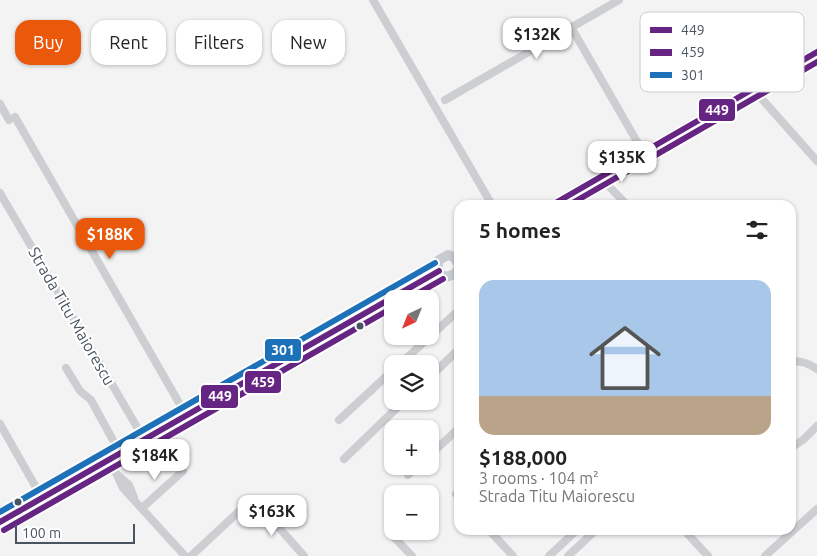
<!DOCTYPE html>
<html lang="en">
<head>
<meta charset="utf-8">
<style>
  :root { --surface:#fff; --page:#f2f2f2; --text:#222; --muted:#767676; --line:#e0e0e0; --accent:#ea580c }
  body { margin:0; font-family:Ubuntu,sans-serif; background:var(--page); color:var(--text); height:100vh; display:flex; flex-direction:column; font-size:19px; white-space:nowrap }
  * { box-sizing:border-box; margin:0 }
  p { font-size:16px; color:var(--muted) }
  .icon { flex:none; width:28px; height:28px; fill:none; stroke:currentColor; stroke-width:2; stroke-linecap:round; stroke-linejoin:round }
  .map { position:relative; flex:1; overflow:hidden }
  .details { position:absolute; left:454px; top:200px; width:342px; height:335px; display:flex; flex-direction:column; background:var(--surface); border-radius:15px; box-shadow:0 1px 4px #0004 }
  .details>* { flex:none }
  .guide { position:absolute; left:15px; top:20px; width:364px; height:45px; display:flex; gap:10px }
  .needle { width:32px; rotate:223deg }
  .tools { position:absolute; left:384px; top:290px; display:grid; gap:10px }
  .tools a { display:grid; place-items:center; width:55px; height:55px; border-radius:10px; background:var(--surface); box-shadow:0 1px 4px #0004; font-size:25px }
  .scale { position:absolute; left:15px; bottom:12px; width:120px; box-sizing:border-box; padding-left:5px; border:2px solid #495460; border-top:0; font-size:14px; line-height:18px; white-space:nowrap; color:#495460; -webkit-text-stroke:4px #fff; paint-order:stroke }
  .price { position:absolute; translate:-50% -42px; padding:0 11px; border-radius:10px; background:#fff; color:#222; font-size:16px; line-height:32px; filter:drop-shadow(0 1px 2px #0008) }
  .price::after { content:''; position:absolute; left:50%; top:30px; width:15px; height:11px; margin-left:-8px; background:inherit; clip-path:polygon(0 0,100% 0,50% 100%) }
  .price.active { background:var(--accent); color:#fff }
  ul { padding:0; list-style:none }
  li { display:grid; align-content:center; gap:10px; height:265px; padding:0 25px }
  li+li { border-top:1px solid var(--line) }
  li span { display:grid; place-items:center; height:155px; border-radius:15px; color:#555 }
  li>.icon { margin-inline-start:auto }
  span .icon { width:90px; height:90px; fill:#fffc; stroke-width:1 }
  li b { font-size:21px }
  h2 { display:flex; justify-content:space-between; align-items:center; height:60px; padding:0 25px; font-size:21px }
  .pill { padding:0 18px; border-radius:15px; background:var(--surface); box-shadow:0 1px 4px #0004; font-size:18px; line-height:45px }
  .pill.active { background:var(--accent); color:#fff }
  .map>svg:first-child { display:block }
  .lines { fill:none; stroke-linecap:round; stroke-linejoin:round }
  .minor { stroke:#cdced1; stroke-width:8 }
  .major { stroke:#c8ccd0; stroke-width:10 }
  .bus-1-casing { stroke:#fff; stroke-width:10 }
  .bus-2-casing { stroke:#fff; stroke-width:10 }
  .bus-3-casing { stroke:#fff; stroke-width:10 }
  .bus-1 { stroke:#662483; stroke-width:6 }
  .bus-2 { stroke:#662483; stroke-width:6 }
  .bus-3 { stroke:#1d71b8; stroke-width:6 }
  .bus-dot { fill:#495460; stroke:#fff; stroke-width:2 }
  .labels { text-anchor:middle; stroke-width:4.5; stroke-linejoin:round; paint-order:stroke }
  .street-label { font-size:16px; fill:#495460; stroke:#fff }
  .key { fill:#fff; stroke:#c8cccf; stroke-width:1 }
  .key-label { font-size:14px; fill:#495460 }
  .line-badge { stroke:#fff; stroke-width:2 }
  .badge-label { font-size:14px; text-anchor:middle; font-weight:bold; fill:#fff }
</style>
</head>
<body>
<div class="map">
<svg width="817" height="556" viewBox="0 0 817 556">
  <rect width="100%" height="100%" fill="#f3f3f3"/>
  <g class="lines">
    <g class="minor">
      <path d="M373,0L492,205"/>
      <path d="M571,27L643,152"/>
      <path d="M753,89L817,161"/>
      <path d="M445,100L619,0"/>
      <path d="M0,104L9,120"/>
      <path d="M15,117L186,415"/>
      <path d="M600,177L627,205"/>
      <path d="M0,193L144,439"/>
      <path d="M568,195L578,205"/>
      <path d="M791,361C801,361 809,363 817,369"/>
      <path d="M400,364L459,310"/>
      <path d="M66,368L80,391L91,400L120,453"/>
      <path d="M430,377L459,349"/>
      <path d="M339,420L392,371"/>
      <path d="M0,424L42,498"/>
      <path d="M791,448L804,439L817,426"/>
      <path d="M430,455L459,428"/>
      <path d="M344,459L404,401"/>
      <path d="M107,460L116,473L123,488L185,556"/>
      <path d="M408,475L418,466"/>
      <path d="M119,476L129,485L134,497"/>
      <path d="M456,494L459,497"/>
      <path d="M142,508L183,471"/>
      <path d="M489,530L513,556"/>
      <path d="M684,530L708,556"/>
      <path d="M394,537L412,556"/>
      <path d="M191,556L248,503L253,502L259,505L304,556"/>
      <path d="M549,556L577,530"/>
      <path d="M568,556L596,530"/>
      <path d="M765,556L817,509"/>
    </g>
    <g class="major">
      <path d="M552,205L817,52"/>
      <path d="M459,265L454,257L448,255L439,260C436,267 438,274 446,277L455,274L459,268"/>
      <path d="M0,522L439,271"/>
    </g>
    <g class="bus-1-casing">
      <g id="bus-1">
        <path d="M552,205L817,52"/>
        <path d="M0,522L439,271"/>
      </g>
    </g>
    <g class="bus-2-casing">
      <g id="bus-2">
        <path d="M569,205L817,62"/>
        <path d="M408,299L443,279"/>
        <path d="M4,530L392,308"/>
      </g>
    </g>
    <g class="bus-3-casing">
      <path id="bus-3" d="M0,512L435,263"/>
    </g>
    <use href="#bus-1" class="bus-1"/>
    <use href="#bus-2" class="bus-2"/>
    <use href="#bus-3" class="bus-3"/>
  </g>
  <g class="bus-dot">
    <circle cx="360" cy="326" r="4.5"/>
    <circle cx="18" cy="502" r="4.5"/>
  </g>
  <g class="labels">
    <g class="street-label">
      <text transform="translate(72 316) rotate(60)" y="6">Strada Titu Maiorescu</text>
    </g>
  </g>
  <rect x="640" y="12" width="164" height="80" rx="8" class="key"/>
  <rect x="650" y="27" width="22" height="6" fill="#662483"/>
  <rect x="650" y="49" width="22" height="7" fill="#662483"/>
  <rect x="650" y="72" width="22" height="6" fill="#1d71b8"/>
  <g class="key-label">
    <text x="681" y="35">449</text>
    <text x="681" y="57">459</text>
    <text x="681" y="80">301</text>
  </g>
  <g class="line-badge">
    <rect x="698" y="98" width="38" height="24" rx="5" fill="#662483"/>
    <rect x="264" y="338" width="38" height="24" rx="5" fill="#1d71b8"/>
    <rect x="244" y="370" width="38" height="24" rx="5" fill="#662483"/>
    <rect x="200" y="384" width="39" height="25" rx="5" fill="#662483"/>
  </g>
  <g class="badge-label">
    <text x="717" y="115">449</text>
    <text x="283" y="355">301</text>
    <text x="263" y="387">459</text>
    <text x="220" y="401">449</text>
  </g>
</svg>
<div class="tools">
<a><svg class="needle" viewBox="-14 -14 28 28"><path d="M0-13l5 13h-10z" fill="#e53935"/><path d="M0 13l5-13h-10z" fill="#767676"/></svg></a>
<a><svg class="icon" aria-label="layers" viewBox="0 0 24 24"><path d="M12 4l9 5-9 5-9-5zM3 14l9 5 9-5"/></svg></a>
<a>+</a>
<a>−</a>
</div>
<div class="scale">100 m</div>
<b class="price" style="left:537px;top:60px">$132K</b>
<b class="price" style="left:622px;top:183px">$135K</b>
<b class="price active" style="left:110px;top:260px">$188K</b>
<b class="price" style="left:155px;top:481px">$184K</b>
<b class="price" style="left:272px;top:537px">$163K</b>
<div class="guide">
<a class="pill active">Buy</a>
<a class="pill">Rent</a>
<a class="pill">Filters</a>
<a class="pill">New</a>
</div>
<section class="details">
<h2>5 homes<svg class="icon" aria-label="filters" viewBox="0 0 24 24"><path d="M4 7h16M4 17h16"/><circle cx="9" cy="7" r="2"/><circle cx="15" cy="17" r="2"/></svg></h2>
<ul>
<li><span style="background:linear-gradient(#a9c7e8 75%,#b9a48a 0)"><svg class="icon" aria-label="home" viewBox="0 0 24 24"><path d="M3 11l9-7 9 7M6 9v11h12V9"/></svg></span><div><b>$188,000</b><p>3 rooms · 104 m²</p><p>Strada Titu Maiorescu</p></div></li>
</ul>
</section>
</div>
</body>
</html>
